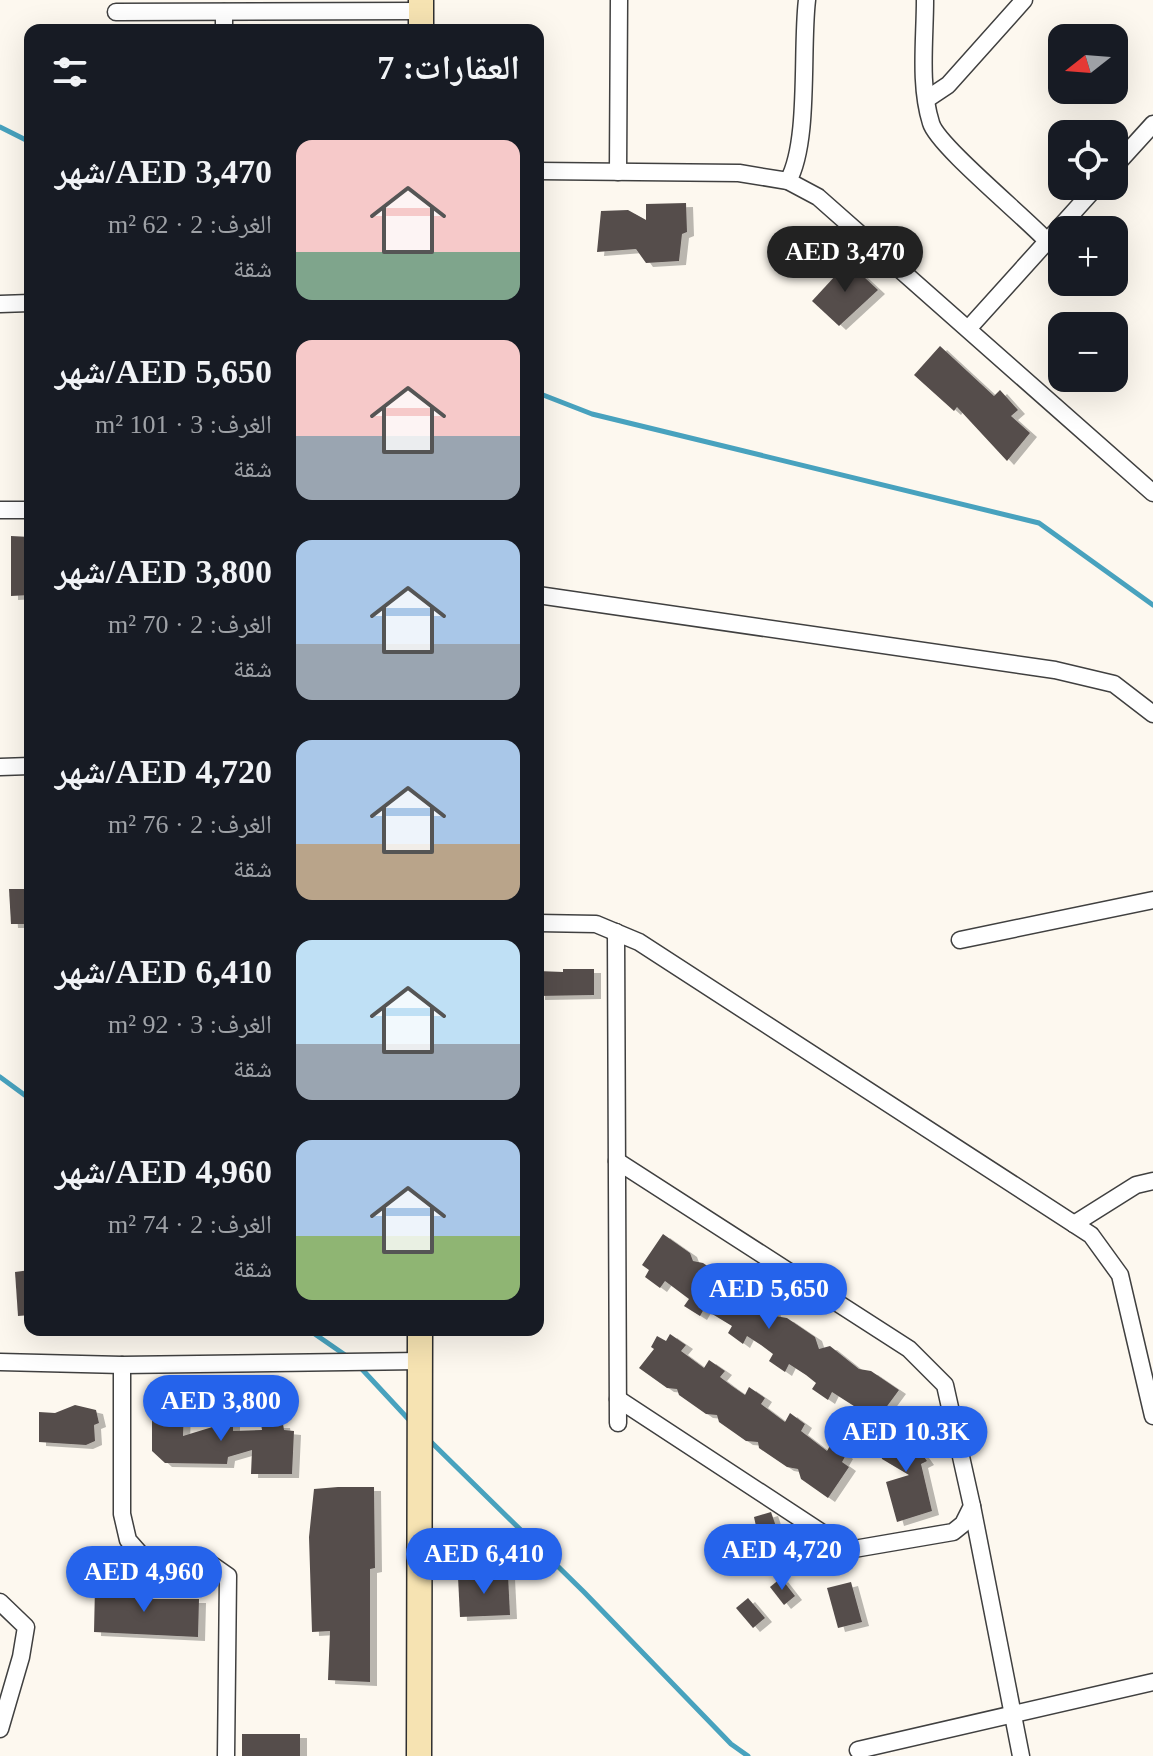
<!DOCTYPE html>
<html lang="ar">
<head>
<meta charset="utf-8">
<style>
  :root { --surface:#171b24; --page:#242831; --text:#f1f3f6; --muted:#9ea1a6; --accent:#2563eb }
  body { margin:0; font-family:"Times New Roman","Noto Naskh Arabic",serif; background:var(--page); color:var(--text); direction:rtl; height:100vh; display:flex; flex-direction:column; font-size:30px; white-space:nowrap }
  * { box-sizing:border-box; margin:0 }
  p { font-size:26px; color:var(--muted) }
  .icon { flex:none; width:44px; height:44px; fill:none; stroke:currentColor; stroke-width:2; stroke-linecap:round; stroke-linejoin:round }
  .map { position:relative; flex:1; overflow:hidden; direction:ltr }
  .sheet { position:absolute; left:24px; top:24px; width:520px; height:1312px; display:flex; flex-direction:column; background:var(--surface); border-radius:16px; box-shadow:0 8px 32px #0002; direction:rtl }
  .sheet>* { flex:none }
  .needle { width:52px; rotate:253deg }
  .controls { position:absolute; left:1048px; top:24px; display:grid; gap:16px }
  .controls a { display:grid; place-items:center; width:80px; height:80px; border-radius:16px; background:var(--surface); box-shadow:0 8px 32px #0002; font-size:40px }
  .price { position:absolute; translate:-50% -68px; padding:0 18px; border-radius:28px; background:var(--accent); color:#fff; font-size:26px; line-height:52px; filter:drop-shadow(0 2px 4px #0008) }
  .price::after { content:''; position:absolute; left:50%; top:48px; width:24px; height:18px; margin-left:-12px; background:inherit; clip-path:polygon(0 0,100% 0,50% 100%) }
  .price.current { background:#222; color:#fff }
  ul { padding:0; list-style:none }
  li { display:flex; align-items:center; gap:24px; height:200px; padding:0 24px }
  li span { display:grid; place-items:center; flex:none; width:224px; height:160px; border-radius:16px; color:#555 }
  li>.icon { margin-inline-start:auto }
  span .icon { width:96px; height:96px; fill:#fffc; stroke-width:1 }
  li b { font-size:34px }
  h2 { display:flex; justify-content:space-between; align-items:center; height:96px; padding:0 24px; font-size:34px }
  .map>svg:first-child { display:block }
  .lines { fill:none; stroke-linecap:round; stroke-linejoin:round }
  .stream { stroke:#48a2be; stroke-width:5 }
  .building { fill:#554d4b; filter:url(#shadow) }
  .street-casing { stroke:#404040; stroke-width:19 }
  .secondary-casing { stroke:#2f2f2f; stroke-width:27 }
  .street { stroke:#fff; stroke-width:16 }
  .secondary { stroke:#f6e3b2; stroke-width:24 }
</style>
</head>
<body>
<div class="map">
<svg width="1153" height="1756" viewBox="0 0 1153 1756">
  <defs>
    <filter id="shadow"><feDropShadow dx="7" dy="4" stdDeviation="0" flood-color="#0004"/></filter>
  </defs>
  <rect width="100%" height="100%" fill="#fdf8ef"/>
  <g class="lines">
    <g class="stream">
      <path d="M0,127L30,142"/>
      <path d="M538,393L592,414L1039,523L1153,605"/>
      <path d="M0,1077L30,1099"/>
      <path d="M309,1330L348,1357"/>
      <path d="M359,1366L412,1423"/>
      <path d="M428,1439L584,1592L731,1744L748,1756"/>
    </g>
  </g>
  <g class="building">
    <path d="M686,203L687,232L682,234L679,261L646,263L636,249L597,252L601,211L628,210L646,220V204Z"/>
    <path d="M848,262L878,290L839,326L812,301Z"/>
    <path d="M940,346L994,396L1000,390L1018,410L1011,416L1030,433L1007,461L957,407L954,411L914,375Z"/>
    <path d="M11,536L30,537V595L11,596Z"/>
    <path d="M9,889H30V924H11Z"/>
    <path d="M563,969H594V995L538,996V971L563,972Z"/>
    <path d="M663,1234L690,1253L693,1261L703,1263L730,1281L732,1288L746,1290L773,1309L775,1316L787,1318L815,1337L819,1349L830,1346L859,1369L871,1371L899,1390L885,1409L888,1411L877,1430L853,1414L857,1408L832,1392L828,1400L812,1389L816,1383L806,1375L789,1364L785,1372L769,1361L773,1354L761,1345L747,1336L743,1344L728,1333L732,1326L704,1309L700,1316L684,1306L689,1299L665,1281L660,1288L645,1277L649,1270L642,1265Z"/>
    <path d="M30,1270V1315L18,1316L15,1272Z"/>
    <path d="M670,1334L686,1345L681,1351L704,1368L709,1360L725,1371L720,1377L732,1386L745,1395L749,1387L765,1398L761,1404L785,1422L790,1413L805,1424L801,1431L827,1451L831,1444L846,1455L842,1462L849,1467L828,1498L801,1479L798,1469L787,1467L759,1448L758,1442L746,1441L719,1422L717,1415L706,1414L679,1395L677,1389L667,1388L639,1368L654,1349L651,1347L657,1336L666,1341Z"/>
    <path d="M75,1405L96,1410L99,1423L94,1425L95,1441L86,1445L39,1442V1412L55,1413Z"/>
    <path d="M152,1408L184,1409L183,1436L219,1425L220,1417L233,1418V1431L262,1430L261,1424H283L284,1430L294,1431L292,1474H251L252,1450L228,1457L227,1464L165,1463L152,1451Z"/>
    <path d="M921,1429L923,1439L917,1447L927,1461L921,1464L932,1511L897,1522L886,1482L909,1475L882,1459L879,1448L881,1436L896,1431L899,1436Z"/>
    <path d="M338,1487H374L375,1568L370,1569V1682L328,1680L330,1631L312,1632L309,1537L314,1489Z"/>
    <path d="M771,1512L779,1535L759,1540L754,1517Z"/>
    <path d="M508,1575L510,1615L460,1617L458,1577Z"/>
    <path d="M781,1578L795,1596L784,1605L770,1587Z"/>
    <path d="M851,1582L862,1622L838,1628L827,1588Z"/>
    <path d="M95,1587L136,1589V1599H199L198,1637L94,1632Z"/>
    <path d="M748,1598L765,1618L753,1628L736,1608Z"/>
    <rect x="242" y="1734" width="58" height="22"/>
  </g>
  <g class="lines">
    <g class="street-casing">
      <g id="street">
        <path d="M925,0C925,40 919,85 931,123C937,145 1025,217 1047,241"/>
        <path d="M116,12L421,11"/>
        <path d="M224,12V30"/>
        <path d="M927,99L948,85L1024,0"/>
        <path d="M1114,167L1153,124"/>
        <path d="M538,171L739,173L788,181L818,197L1153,493"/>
        <path d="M618,172L619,0"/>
        <path d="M788,181C810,142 801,49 807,0"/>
        <path d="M0,304L30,303"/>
        <path d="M968,329L1097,186"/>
        <path d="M0,510H30"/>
        <path d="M538,595L1055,670L1114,684L1153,714"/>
        <path d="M0,767L30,766"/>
        <path d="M538,923L596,924L639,942L1091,1235L1120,1275L1153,1416"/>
        <path d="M616,932L618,1423"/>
        <path d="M960,940L1153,900"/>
        <path d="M617,1161L909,1349L945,1385L972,1506L963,1524L953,1532L854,1549L833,1540L618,1399"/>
        <path d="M1074,1224L1136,1185L1153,1181"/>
        <path d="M0,1362L122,1365L420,1361"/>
        <path d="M122,1365V1514L128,1540L143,1557L208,1562L228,1576L226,1756"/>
        <path d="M972,1506L1021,1756"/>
        <path d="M0,1602L26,1627L21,1657L0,1729"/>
        <path d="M858,1750L1153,1682"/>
      </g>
    </g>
    <g class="secondary-casing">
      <g id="secondary">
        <path d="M421,30V0"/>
        <path d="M419,1756L420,1330"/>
      </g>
    </g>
    <use href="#street" class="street"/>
    <use href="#secondary" class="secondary"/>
  </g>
</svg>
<div class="controls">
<a><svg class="needle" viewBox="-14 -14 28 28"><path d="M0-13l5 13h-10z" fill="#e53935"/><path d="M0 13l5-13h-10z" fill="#9ea1a6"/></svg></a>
<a><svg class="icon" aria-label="locate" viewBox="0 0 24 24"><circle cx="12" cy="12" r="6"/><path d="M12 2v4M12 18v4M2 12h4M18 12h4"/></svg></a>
<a>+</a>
<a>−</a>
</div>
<b class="price current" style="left:845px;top:294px">AED 3,470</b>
<b class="price" style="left:769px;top:1331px">AED 5,650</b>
<b class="price" style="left:221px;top:1443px">AED 3,800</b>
<b class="price" style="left:906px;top:1474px">AED 10.3K</b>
<b class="price" style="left:782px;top:1592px">AED 4,720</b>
<b class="price" style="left:484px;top:1596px">AED 6,410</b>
<b class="price" style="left:144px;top:1614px">AED 4,960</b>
<section class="sheet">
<h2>العقارات: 7<svg class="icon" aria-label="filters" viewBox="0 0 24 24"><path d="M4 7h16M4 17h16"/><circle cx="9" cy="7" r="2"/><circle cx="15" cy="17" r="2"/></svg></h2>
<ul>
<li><span style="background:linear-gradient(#f6c9c9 70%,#7fa58c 0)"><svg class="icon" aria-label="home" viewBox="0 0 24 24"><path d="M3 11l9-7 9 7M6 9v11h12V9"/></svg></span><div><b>AED 3,470/شهر</b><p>الغرف: 2 · 62 m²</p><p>شقة</p></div></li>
<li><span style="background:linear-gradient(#f6c9c9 60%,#9aa5b1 0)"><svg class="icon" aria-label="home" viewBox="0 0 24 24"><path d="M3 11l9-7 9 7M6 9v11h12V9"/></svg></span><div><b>AED 5,650/شهر</b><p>الغرف: 3 · 101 m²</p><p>شقة</p></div></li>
<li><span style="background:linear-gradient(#a9c7e8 65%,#9aa5b1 0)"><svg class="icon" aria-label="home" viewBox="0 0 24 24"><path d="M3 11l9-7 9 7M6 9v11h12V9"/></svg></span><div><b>AED 3,800/شهر</b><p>الغرف: 2 · 70 m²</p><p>شقة</p></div></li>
<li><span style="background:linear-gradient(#a9c7e8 65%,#b9a48a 0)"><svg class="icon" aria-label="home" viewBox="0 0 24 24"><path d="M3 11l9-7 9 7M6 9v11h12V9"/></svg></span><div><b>AED 4,720/شهر</b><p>الغرف: 2 · 76 m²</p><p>شقة</p></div></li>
<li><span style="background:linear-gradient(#bfe0f5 65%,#9aa5b1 0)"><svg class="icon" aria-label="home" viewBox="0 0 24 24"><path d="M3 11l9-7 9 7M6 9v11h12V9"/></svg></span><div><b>AED 6,410/شهر</b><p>الغرف: 3 · 92 m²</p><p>شقة</p></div></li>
<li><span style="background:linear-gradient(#a9c7e8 60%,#8fb573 0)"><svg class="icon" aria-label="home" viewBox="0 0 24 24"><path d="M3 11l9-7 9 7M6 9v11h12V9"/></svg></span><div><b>AED 4,960/شهر</b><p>الغرف: 2 · 74 m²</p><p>شقة</p></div></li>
</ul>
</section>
</div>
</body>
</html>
